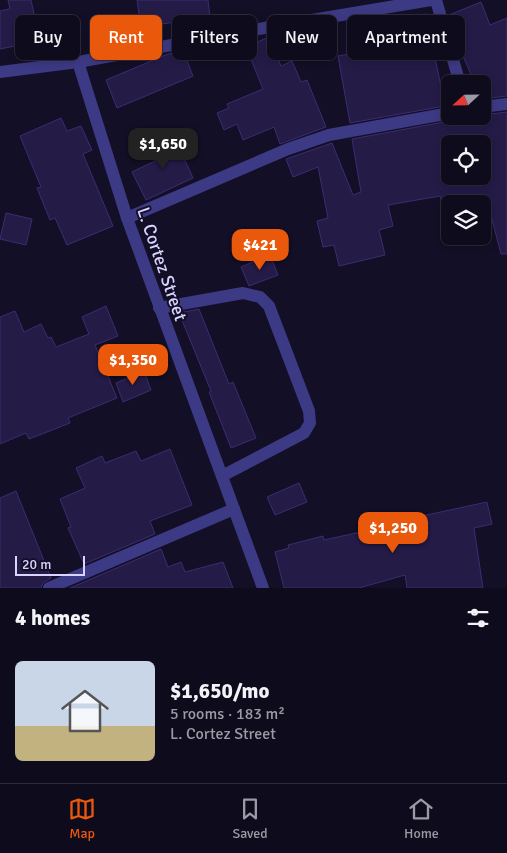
<!DOCTYPE html>
<html lang="en">
<head>
<meta charset="utf-8">
<style>
  :root { --surface:#0e0b1c; --page:#171425; --text:#f1f3f6; --muted:#9b9ba3; --line:#2e2b3b; --accent:#ea580c }
  body { margin:0; font-family:Signika,sans-serif; background:var(--page); color:var(--text); height:100vh; display:flex; flex-direction:column; font-size:19px; white-space:nowrap }
  * { box-sizing:border-box; margin:0 }
  p { font-size:16px; color:var(--muted) }
  .icon { flex:none; width:28px; height:28px; fill:none; stroke:currentColor; stroke-width:2; stroke-linecap:round; stroke-linejoin:round }
  .map { position:relative; height:588px; overflow:hidden }
  .panel { display:flex; flex-direction:column; background:var(--surface); flex:1 }
  .panel>* { flex:none }
  .banner { position:absolute; left:15px; top:15px; width:478px; height:45px; display:flex; gap:10px }
  .needle { width:32px; rotate:248deg }
  .controls { position:absolute; left:441px; top:75px; display:grid; gap:10px }
  .controls a { display:grid; place-items:center; width:50px; height:50px; border-radius:8px; background:var(--surface); box-shadow:0 2px 8px #0003,0 0 0 1px var(--line); font-size:25px }
  .scale { position:absolute; left:15px; bottom:12px; width:70px; box-sizing:border-box; padding-left:5px; border:2px solid #d9d4ff; border-top:0; font-size:14px; line-height:18px; white-space:nowrap; color:#d9d4ff; -webkit-text-stroke:4px #130f26; paint-order:stroke }
  .price { position:absolute; translate:-50% -42px; padding:0 11px; border-radius:10px; background:var(--accent); color:#fff; font-size:16px; line-height:32px; filter:drop-shadow(0 1px 2px #0008) }
  .price::after { content:''; position:absolute; left:50%; top:30px; width:15px; height:11px; margin-left:-8px; background:inherit; clip-path:polygon(0 0,100% 0,50% 100%) }
  .price.on { background:#222; color:#fff }
  ul { padding:0; list-style:none }
  li { display:flex; align-items:center; gap:15px; height:125px; padding:0 15px }
  li+li { border-top:1px solid var(--line) }
  li span { display:grid; place-items:center; flex:none; width:140px; height:100px; border-radius:8px; color:#555 }
  li>.icon { margin-inline-start:auto }
  span .icon { width:60px; height:60px; fill:#fffc; stroke-width:1 }
  li b { font-size:21px }
  h2 { display:flex; justify-content:space-between; align-items:center; height:60px; padding:0 15px; font-size:21px }
  .tag { padding:0 18px; border-radius:8px; background:var(--surface); box-shadow:0 2px 8px #0003,0 0 0 1px var(--line); font-size:18px; line-height:45px }
  .tag.on { background:var(--accent); color:#fff }
  .tabs { display:flex; justify-content:space-around; align-items:center; height:70px; border-top:1px solid var(--line); background:var(--surface); font-size:14px; color:var(--muted) }
  .tabs a { display:grid; justify-items:center; gap:2px }
  .tabs .on { color:var(--accent) }
  .map>svg:first-child { display:block }
  .building { fill:#241b47; stroke:#3b2d73; fill-rule:evenodd }
  .lines { fill:none; stroke-linecap:round; stroke-linejoin:round }
  .service { stroke:#3d3a85; stroke-width:12 }
  .minor { stroke:#3d3a85; stroke-width:12 }
  .labels { text-anchor:middle; stroke-width:4; stroke-linejoin:round; paint-order:stroke }
  .street-label { font-size:18px; fill:#d9d4ff; stroke:#130f26 }
</style>
</head>
<body>
<div class="map">
<svg width="507" height="588" viewBox="0 0 507 588">
  <rect width="100%" height="100%" fill="#130f26"/>
  <g class="building">
    <path d="M8,0H31L40,41L0,49V11L10,9Z"/>
    <path d="M137,0H208L210,17L141,27Z"/>
    <path d="M481,2L490,25L507,18V96L482,99V84H475L453,32L449,15Z"/>
    <path d="M426,14L445,106L350,123L338,56L401,45L396,21Z"/>
    <path d="M269,37L281,66L292,61L301,82L307,80L326,127L280,144L274,127L243,140L237,124L224,130L217,113L229,108L227,104L263,89L246,47Z"/>
    <path d="M183,51L193,76L117,108L106,80L168,54Z"/>
    <path d="M507,112V254H501L489,208L482,209V204H450V212L445,213L440,196L388,205L393,226L379,230L385,255L339,266L334,245L323,247L317,221L328,218L318,167L293,177L286,159L332,143L353,195L361,192L352,139L449,121L450,126L482,122V115ZM450,144H482V176H450Z"/>
    <path d="M61,118L67,131L81,126L92,150L83,154L113,226L67,245L55,218L50,220L37,188L41,187L20,136Z"/>
    <path d="M174,136L193,178L146,200L132,172L157,160L151,147Z"/>
    <path d="M6,213L32,219L26,245L0,239Z"/>
    <path d="M270,255L278,275L249,286L241,267Z"/>
    <path d="M106,306L118,336L95,345L117,398L68,418L70,423L29,439L26,433L0,444V317L15,311L24,332L41,324L48,338L51,337L56,347L89,334L82,317Z"/>
    <path d="M199,309L229,384L233,382L256,438L231,448L209,392L211,391L179,313Z"/>
    <path d="M144,371L151,390L123,402L116,383Z"/>
    <path d="M170,449L192,505L150,521L155,534L84,564L68,528L71,527L60,499L85,488L76,468L102,456L105,463L136,451L141,461Z"/>
    <path d="M299,483L307,502L275,515L267,497Z"/>
    <path d="M16,491L51,578L43,583L41,588H0V498Z"/>
    <path d="M487,502L492,524L474,528L483,588H407L405,575L359,588H284L275,552L289,548L288,545L323,536L324,540L379,528L408,519Z"/>
    <path d="M161,549L168,567L181,562L185,572L223,562L233,588H70Z"/>
  </g>
  <g class="lines">
    <path class="service" d="M159,308L243,293L260,297L269,306L309,411L310,423L304,433L222,476"/>
    <g class="minor">
      <path d="M436,0L460,84"/>
      <path d="M78,62L127,218L263,588"/>
      <path d="M0,72L78,62L270,27L431,0"/>
      <path d="M482,107L507,104"/>
      <path d="M127,218L288,149L329,135L450,113"/>
      <path d="M49,588L234,509"/>
    </g>
  </g>
  <g class="labels">
    <g class="street-label">
      <text transform="translate(162 264) rotate(71)" y="6">L. Cortez Street</text>
    </g>
  </g>
</svg>
<div class="controls">
<a><svg class="needle" viewBox="-14 -14 28 28"><path d="M0-13l5 13h-10z" fill="#e53935"/><path d="M0 13l5-13h-10z" fill="#9b9ba3"/></svg></a>
<a><svg class="icon" aria-label="locate" viewBox="0 0 24 24"><circle cx="12" cy="12" r="6"/><path d="M12 2v4M12 18v4M2 12h4M18 12h4"/></svg></a>
<a><svg class="icon" aria-label="layers" viewBox="0 0 24 24"><path d="M12 4l9 5-9 5-9-5zM3 14l9 5 9-5"/></svg></a>
</div>
<div class="scale">20 m</div>
<b class="price on" style="left:163px;top:170px">$1,650</b>
<b class="price" style="left:260px;top:271px">$421</b>
<b class="price" style="left:133px;top:386px">$1,350</b>
<b class="price" style="left:393px;top:554px">$1,250</b>
<div class="banner">
<a class="tag">Buy</a>
<a class="tag on">Rent</a>
<a class="tag">Filters</a>
<a class="tag">New</a>
<a class="tag">Apartment</a>
</div>
</div>
<section class="panel">
<h2>4 homes<svg class="icon" aria-label="filters" viewBox="0 0 24 24"><path d="M4 7h16M4 17h16"/><circle cx="9" cy="7" r="2"/><circle cx="15" cy="17" r="2"/></svg></h2>
<ul>
<li><span style="background:linear-gradient(#c9d6e8 65%,#c2b280 0)"><svg class="icon" aria-label="home" viewBox="0 0 24 24"><path d="M3 11l9-7 9 7M6 9v11h12V9"/></svg></span><div><b>$1,650/mo</b><p>5 rooms · 183 m²</p><p>L. Cortez Street</p></div></li>
</ul>
</section>
<nav class="tabs">
<a class="on"><svg class="icon" aria-label="map" viewBox="0 0 24 24"><path d="M3 6l6-2 6 2 6-2v14l-6 2-6-2-6 2zM9 4v14M15 6v14"/></svg>Map</a>
<a><svg class="icon" aria-label="saved" viewBox="0 0 24 24"><path d="M7 4h10v16l-5-4-5 4z"/></svg>Saved</a>
<a><svg class="icon" aria-label="home" viewBox="0 0 24 24"><path d="M3 11l9-7 9 7M6 9v11h12V9"/></svg>Home</a>
</nav>
</body>
</html>
